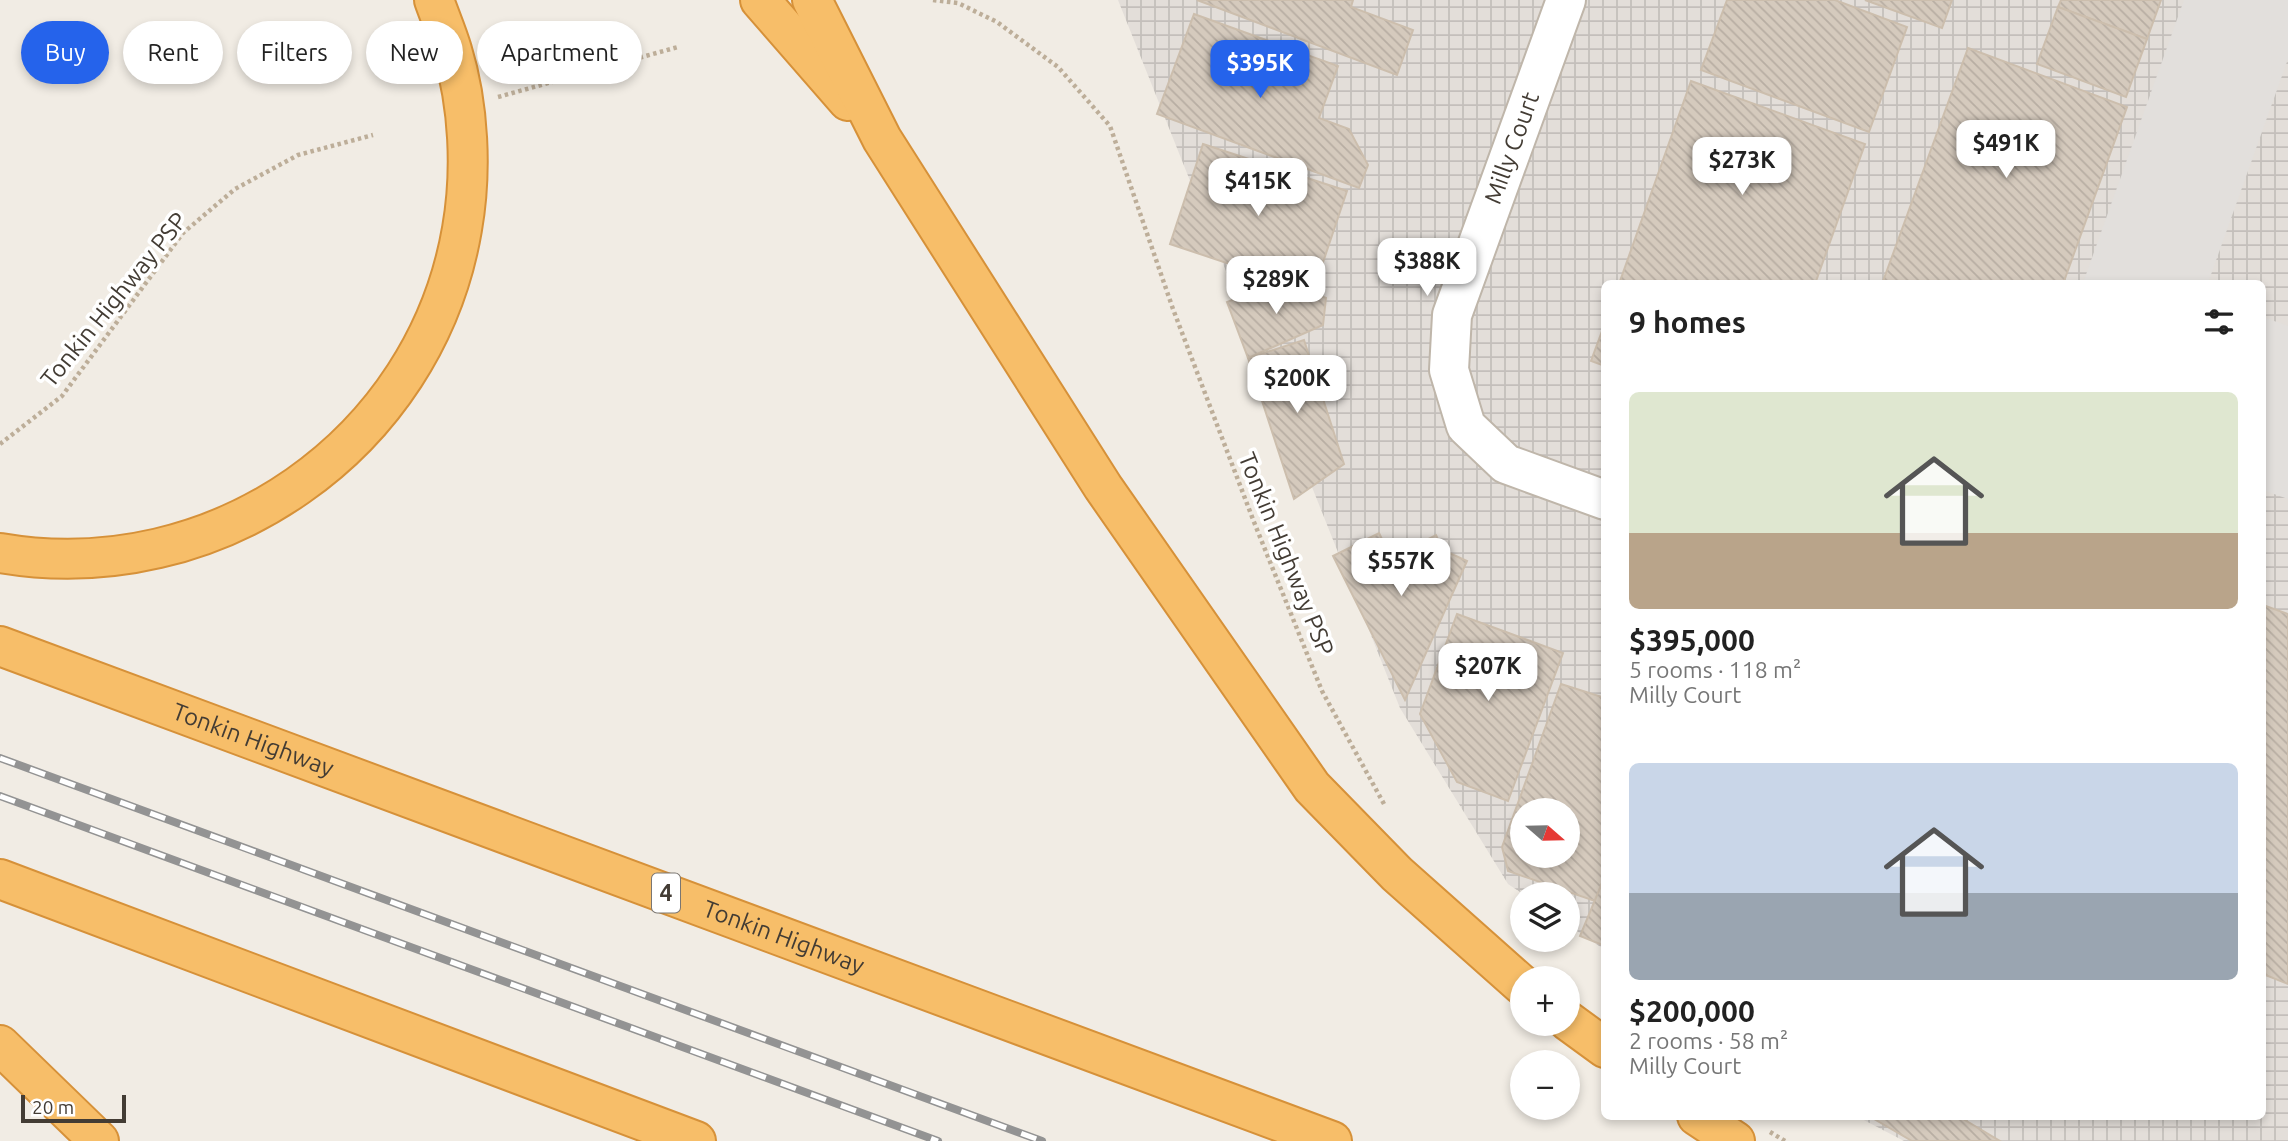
<!DOCTYPE html>
<html lang="en">
<head>
<meta charset="utf-8">
<style>
  :root { --surface:#fff; --page:#f2f2f2; --text:#222; --muted:#767676; --accent:#2563eb }
  body { margin:0; font-family:Ubuntu,sans-serif; background:var(--page); color:var(--text); height:100vh; display:flex; flex-direction:column; font-size:26px; white-space:nowrap }
  * { box-sizing:border-box; margin:0 }
  p { font-size:23px; color:var(--muted) }
  .icon { flex:none; width:38px; height:38px; fill:none; stroke:currentColor; stroke-width:2; stroke-linecap:round; stroke-linejoin:round }
  .map { position:relative; flex:1; overflow:hidden }
  .drawer { position:absolute; left:1601px; top:280px; width:665px; height:840px; display:flex; flex-direction:column; background:var(--surface); border-radius:10px; box-shadow:0 4px 10px #0003 }
  .drawer>* { flex:none }
  .banner { position:absolute; left:21px; top:21px; width:665px; height:63px; display:flex; gap:14px }
  .needle { width:46px; rotate:110deg }
  .tools { position:absolute; left:1510px; top:798px; display:grid; gap:14px }
  .tools a { display:grid; place-items:center; width:70px; height:70px; border-radius:50%; background:var(--surface); box-shadow:0 4px 10px #0003; font-size:35px }
  .scale { position:absolute; left:21px; bottom:18px; width:105px; box-sizing:border-box; padding-left:7px; border:4px solid #433c34; border-top:0; font-size:19px; line-height:24px; white-space:nowrap; color:#433c34; -webkit-text-stroke:5px #fff; paint-order:stroke }
  .price { position:absolute; translate:-50% -60px; padding:0 16px; border-radius:14px; background:#fff; color:#222; font-size:23px; line-height:46px; filter:drop-shadow(0 2px 4px #0008) }
  .price::after { content:''; position:absolute; left:50%; top:42px; width:21px; height:16px; margin-left:-10px; background:inherit; clip-path:polygon(0 0,100% 0,50% 100%) }
  .price.current { background:var(--accent); color:#fff }
  ul { padding:0; list-style:none }
  li { display:grid; align-content:center; gap:14px; height:371px; padding:0 28px }
  li span { display:grid; place-items:center; height:217px; border-radius:10px; color:#555 }
  li>.icon { margin-inline-start:auto }
  span .icon { width:126px; height:126px; fill:#fffc; stroke-width:1 }
  li b { font-size:30px }
  h2 { display:flex; justify-content:space-between; align-items:center; height:84px; padding:0 28px; font-size:30px }
  .chip { padding:0 24px; border-radius:32px; background:var(--surface); box-shadow:0 4px 10px #0003; font-size:24px; line-height:63px }
  .chip.current { background:var(--accent); color:#fff }
  .map>svg:first-child { display:block }
  .industrial { fill:url(#industrial-grid); fill-rule:evenodd }
  .parking { fill:#e2dfdc }
  .building { fill:url(#building-back-hatch); stroke:#ccbead; stroke-width:2; fill-rule:evenodd }
  .lines { fill:none; stroke-linecap:round; stroke-linejoin:round }
  .minor-casing { stroke:#bfb6aa; stroke-width:42 }
  .highway-casing { stroke:#d69139; stroke-width:42 }
  .path { stroke:#bdae99; stroke-width:4.5; stroke-dasharray:3.5 3.5; stroke-linecap:butt }
  .minor { stroke:#fff; stroke-width:38 }
  .highway { stroke:#f7be69; stroke-width:38 }
  .rail-casing { stroke:#939393; stroke-width:8 }
  .rail { stroke:#fff; stroke-width:5; stroke-dasharray:16; stroke-linecap:butt }
  .labels { text-anchor:middle; stroke-width:7; stroke-linejoin:round; paint-order:stroke }
  .shield { fill:#fff; stroke:#7b7671; stroke-width:2 }
  .shield-label { font-size:23px; font-weight:bold; fill:#433c34 }
  .street-label { font-size:24px; fill:#433c34; stroke:#fff }
</style>
</head>
<body>
<div class="map">
<svg width="2288" height="1141" viewBox="0 0 2288 1141">
  <defs>
    <pattern id="industrial-grid" width="8" height="8" patternUnits="userSpaceOnUse" patternTransform="scale(1.75)"><rect width="8" height="8" fill="#e3ded9"/><path d="M0 4h8M4 0v8" fill="none" stroke="#c4bfbb"/></pattern>
    <pattern id="building-back-hatch" width="6" height="6" patternUnits="userSpaceOnUse" patternTransform="scale(1.75)"><rect width="6" height="6" fill="#d5cabd"/><path d="M-1 5l2 2M0 0l6 6M5-1l2 2" fill="none" stroke="#b8aea3"/></pattern>
  </defs>
  <rect width="100%" height="100%" fill="#f1ece4"/>
  <path class="industrial" d="M1118,0H2288V1141H1904L1858,1117L2263,1116V284H1605V950L1568,925V894H1523L1508,884L1400,708ZM1522,810H1568V856H1522Z"/>
  <g class="parking">
    <path d="M2184,0H2288V59L2208,283H2083Z"/>
    <path d="M2263,317L2288,326V499L2263,490Z"/>
  </g>
  <g class="building">
    <path d="M1197,0H1353L1351,7L1413,30L1397,75Z"/>
    <path d="M1727,0H1835L1907,27L1869,132L1701,70Z"/>
    <path d="M1865,0H1952L1942,28Z"/>
    <path d="M2061,0H2161L2147,39L2058,7Z"/>
    <path d="M2058,7L2147,39L2126,97L2037,64Z"/>
    <path d="M1194,14L1338,66L1319,118L1349,129L1368,165L1359,188L1157,114Z"/>
    <path d="M1968,48L2127,107L2063,284H1882Z"/>
    <path d="M1691,81L1865,144L1815,284H1619Z"/>
    <path d="M1203,144L1347,191L1313,292L1170,244Z"/>
    <path d="M1281,281L1326,298L1323,325L1248,358L1227,302Z"/>
    <path d="M1605,323V366L1591,361Z"/>
    <path d="M1304,340L1344,464L1294,499L1248,358Z"/>
    <path d="M1379,533L1391,558L1436,535L1443,550L1467,561L1405,700L1333,556Z"/>
    <path d="M2263,605L2288,614V984L2263,974Z"/>
    <path d="M1457,614L1563,653L1508,801L1457,782L1420,714Z"/>
    <path d="M1561,684L1605,698V875L1595,901L1508,871L1502,847ZM1522,810H1568V856H1522Z"/>
    <path d="M1605,876V946L1580,936Z"/>
    <path d="M1869,1116H1958L2000,1141H1912Z"/>
  </g>
  <g class="lines">
    <g class="minor-casing">
      <path id="minor" d="M1566,0L1452,315L1449,370L1466,426L1506,464L1605,500"/>
    </g>
    <g class="highway-casing">
      <g id="highway">
        <path d="M760,0L848,101"/>
        <path d="M812,0L882,139L1103,487L1312,787L1397,874L1522,985"/>
        <path d="M0,553C215,590 425,445 462,229C472,172 469,105 452,50C447,33 440,17 434,0"/>
        <path id="s1" d="M0,646L1332,1141"/>
        <path d="M0,879L696,1141"/>
        <path d="M1568,1021L1605,1048"/>
        <path d="M0,1045L99,1141"/>
        <path d="M1697,1116L1735,1141"/>
      </g>
    </g>
    <g class="path">
      <path d="M933,0L958,3L997,22L1058,67L1110,126L1173,309L1254,522L1322,691L1384,804"/>
      <path d="M498,97L678,47"/>
      <path d="M0,444L62,396L183,233L235,189L298,155L373,135"/>
      <path d="M1770,1132L1785,1141"/>
    </g>
    <use href="#minor" class="minor"/>
    <use href="#highway" class="highway"/>
    <g class="rail-casing">
      <g id="rail">
        <path d="M0,758L1042,1141"/>
        <path d="M0,796L938,1141"/>
      </g>
    </g>
    <use href="#rail" class="rail"/>
  </g>
  <g class="labels">
    <rect class="shield" x="652" y="873.5" width="28" height="39" rx="5"/>
    <g class="shield-label">
      <text x="666" y="901">4</text>
    </g>
    <g class="street-label">
      <text transform="translate(1512 148) rotate(-70)" y="8">Milly Court</text>
      <text transform="translate(114 300) rotate(-51)" y="8">Tonkin Highway PSP</text>
      <text transform="translate(1286 554) rotate(68)" y="8">Tonkin Highway PSP</text>
      <text dy="8" stroke="none"><textPath href="#s1" startOffset="270">Tonkin Highway</textPath></text>
      <text dy="8" stroke="none"><textPath href="#s1" startOffset="836">Tonkin Highway</textPath></text>
    </g>
  </g>
</svg>
<div class="tools">
<a><svg class="needle" viewBox="-14 -14 28 28"><path d="M0-13l5 13h-10z" fill="#e53935"/><path d="M0 13l5-13h-10z" fill="#767676"/></svg></a>
<a><svg class="icon" aria-label="layers" viewBox="0 0 24 24"><path d="M12 4l9 5-9 5-9-5zM3 14l9 5 9-5"/></svg></a>
<a>+</a>
<a>−</a>
</div>
<div class="scale">20 m</div>
<b class="price current" style="left:1260px;top:100px">$395K</b>
<b class="price" style="left:2006px;top:180px">$491K</b>
<b class="price" style="left:1742px;top:197px">$273K</b>
<b class="price" style="left:1258px;top:218px">$415K</b>
<b class="price" style="left:1427px;top:298px">$388K</b>
<b class="price" style="left:1276px;top:316px">$289K</b>
<b class="price" style="left:1297px;top:415px">$200K</b>
<b class="price" style="left:1401px;top:598px">$557K</b>
<b class="price" style="left:1488px;top:703px">$207K</b>
<div class="banner">
<a class="chip current">Buy</a>
<a class="chip">Rent</a>
<a class="chip">Filters</a>
<a class="chip">New</a>
<a class="chip">Apartment</a>
</div>
<section class="drawer">
<h2>9 homes<svg class="icon" aria-label="filters" viewBox="0 0 24 24"><path d="M4 7h16M4 17h16"/><circle cx="9" cy="7" r="2"/><circle cx="15" cy="17" r="2"/></svg></h2>
<ul>
<li><span style="background:linear-gradient(#dfe7d0 65%,#b9a48a 0)"><svg class="icon" aria-label="home" viewBox="0 0 24 24"><path d="M3 11l9-7 9 7M6 9v11h12V9"/></svg></span><div><b>$395,000</b><p>5 rooms · 118 m²</p><p>Milly Court</p></div></li>
<li><span style="background:linear-gradient(#c9d6e8 60%,#9aa5b1 0)"><svg class="icon" aria-label="home" viewBox="0 0 24 24"><path d="M3 11l9-7 9 7M6 9v11h12V9"/></svg></span><div><b>$200,000</b><p>2 rooms · 58 m²</p><p>Milly Court</p></div></li>
</ul>
</section>
</div>
</body>
</html>
